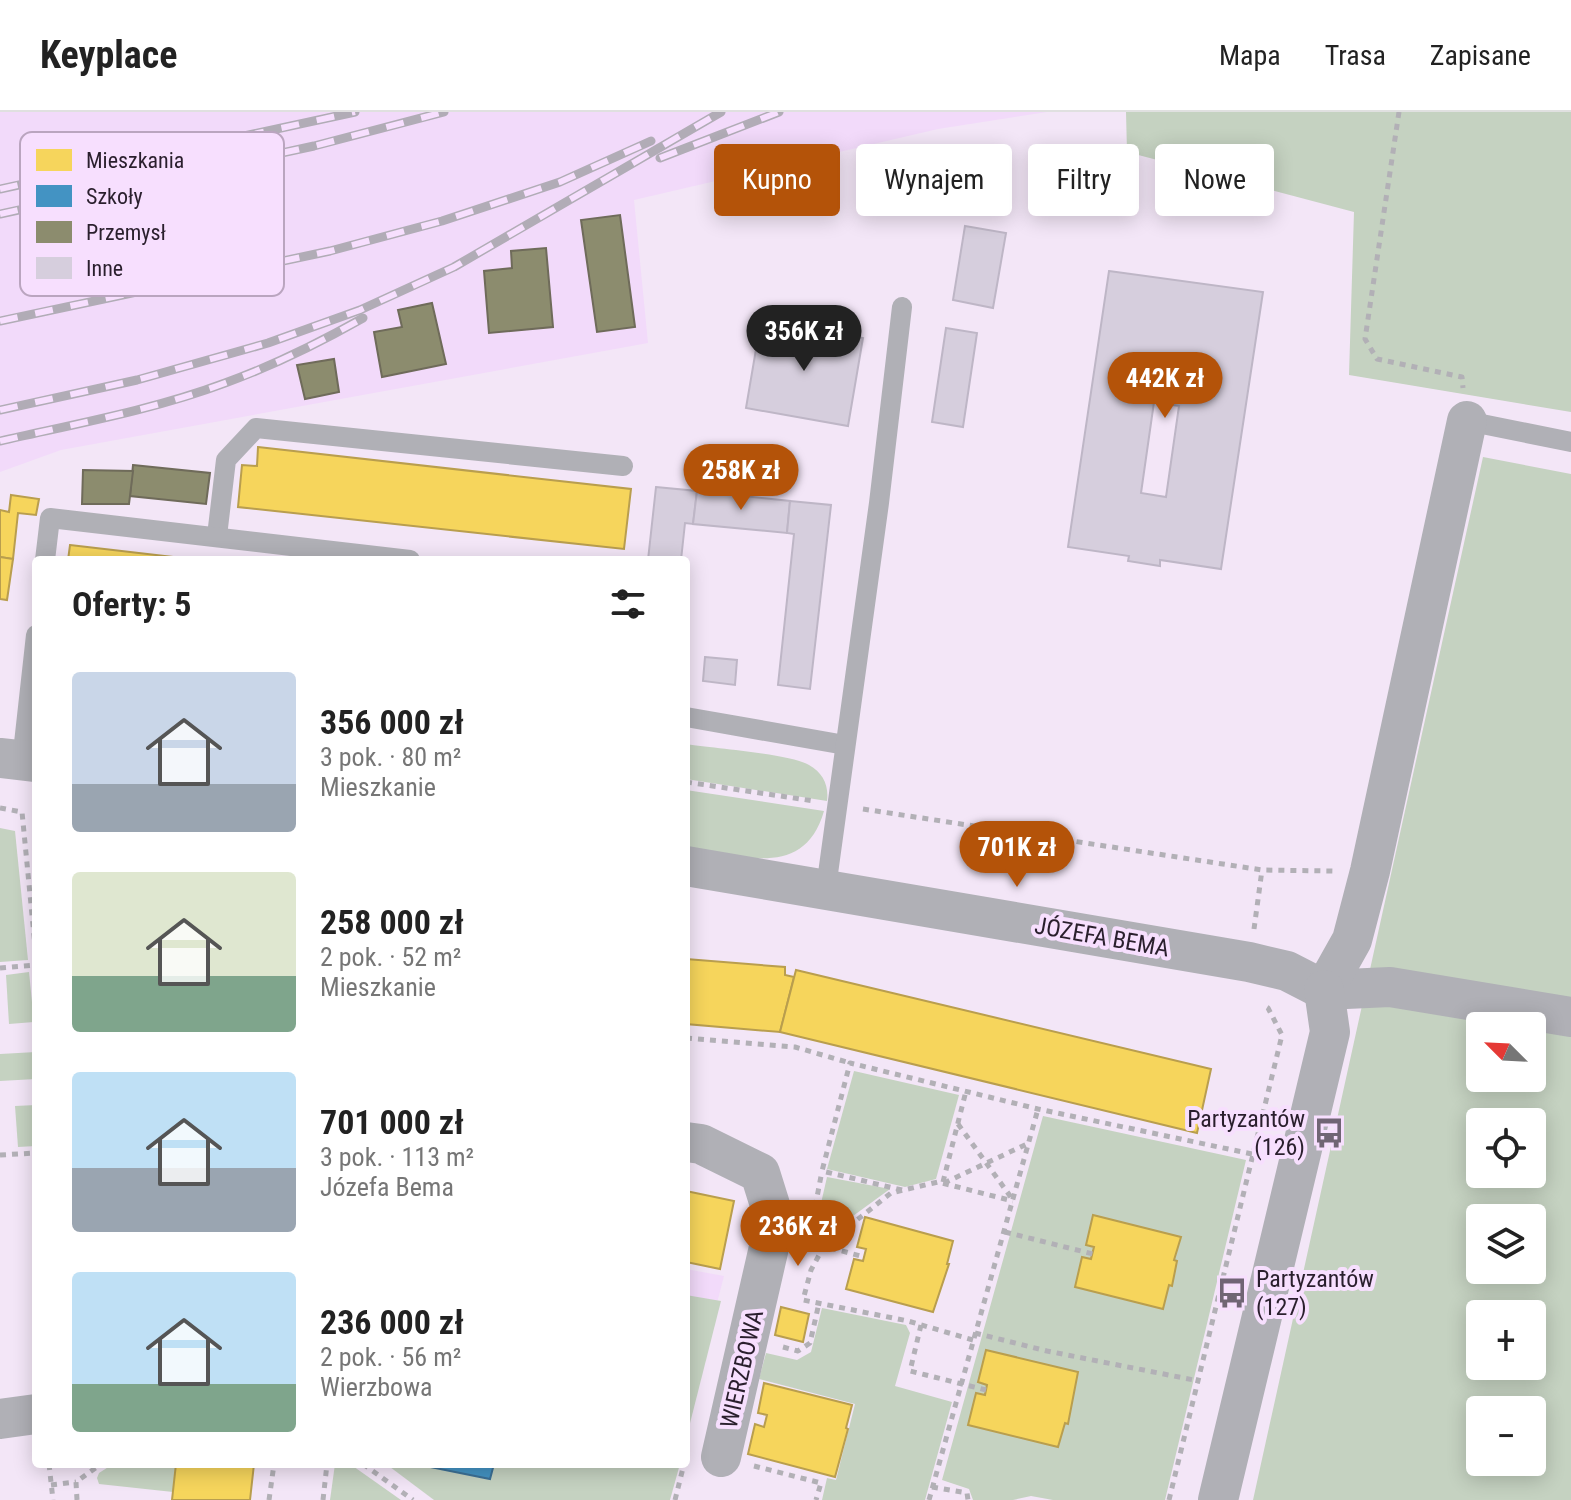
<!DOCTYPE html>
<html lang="pl">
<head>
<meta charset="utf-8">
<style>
  :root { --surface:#fff; --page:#f2f2f2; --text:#222; --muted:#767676; --line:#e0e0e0; --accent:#b45309 }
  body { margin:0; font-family:"Roboto Condensed",sans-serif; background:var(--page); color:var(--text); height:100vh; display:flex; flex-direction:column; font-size:30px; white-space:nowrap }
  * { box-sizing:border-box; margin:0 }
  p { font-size:26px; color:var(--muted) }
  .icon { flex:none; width:44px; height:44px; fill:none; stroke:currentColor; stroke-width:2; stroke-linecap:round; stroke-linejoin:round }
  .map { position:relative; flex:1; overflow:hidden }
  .panel { position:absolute; left:32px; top:444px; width:658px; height:912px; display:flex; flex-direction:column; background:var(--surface); border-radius:8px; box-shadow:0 4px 20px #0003 }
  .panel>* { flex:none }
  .top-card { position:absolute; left:714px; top:32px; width:736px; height:72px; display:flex; gap:16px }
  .needle { width:52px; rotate:294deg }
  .controls { position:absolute; left:1466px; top:900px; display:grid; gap:16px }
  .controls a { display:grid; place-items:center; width:80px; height:80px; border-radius:8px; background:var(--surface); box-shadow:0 4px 20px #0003; font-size:40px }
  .price { position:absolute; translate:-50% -68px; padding:0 18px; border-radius:28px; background:var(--accent); color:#fff; font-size:26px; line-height:52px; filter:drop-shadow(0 2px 4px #0008) }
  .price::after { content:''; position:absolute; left:50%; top:48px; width:24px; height:18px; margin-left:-12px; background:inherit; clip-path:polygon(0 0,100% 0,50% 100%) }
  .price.selected { background:#222; color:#fff }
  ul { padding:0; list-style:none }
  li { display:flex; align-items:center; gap:24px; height:200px; padding:0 40px }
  li span { display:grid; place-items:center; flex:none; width:224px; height:160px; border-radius:8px; color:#555 }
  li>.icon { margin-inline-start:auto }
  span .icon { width:96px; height:96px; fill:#fffc; stroke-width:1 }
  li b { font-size:34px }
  h2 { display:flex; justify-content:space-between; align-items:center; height:96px; padding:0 40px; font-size:34px }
  .tag { padding:0 28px; border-radius:8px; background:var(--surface); box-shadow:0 4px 20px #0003; font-size:28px; line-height:72px }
  .tag.selected { background:var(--accent); color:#fff }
  header { display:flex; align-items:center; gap:48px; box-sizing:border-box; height:112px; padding:0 40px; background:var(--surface); border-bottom:2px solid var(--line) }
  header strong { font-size:38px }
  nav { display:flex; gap:44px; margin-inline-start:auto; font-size:28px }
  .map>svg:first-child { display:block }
  .built { fill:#f2dafa }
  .green { fill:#c5d2c1; fill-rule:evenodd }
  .homes { fill:#f6d55c; stroke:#b99e4e; stroke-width:2 }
  .schools { fill:#4393c3; stroke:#3c7096; stroke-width:2 }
  .industry { fill:#8c8c6e; stroke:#6f6b5a; stroke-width:2 }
  .building { fill:#d6cedd; stroke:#beb6c6; stroke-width:2; fill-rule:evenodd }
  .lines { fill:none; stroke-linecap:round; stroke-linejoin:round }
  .path { stroke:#b2b0b6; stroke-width:5; stroke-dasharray:6 6; stroke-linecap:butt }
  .lane { stroke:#b0b0b6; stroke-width:20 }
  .street { stroke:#b0b0b6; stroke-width:40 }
  .rail-casing { stroke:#b1acb6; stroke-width:9 }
  .rail { stroke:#f7dffe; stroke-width:6; stroke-dasharray:18; stroke-linecap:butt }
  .labels { text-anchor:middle; stroke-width:8; stroke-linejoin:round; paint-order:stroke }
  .street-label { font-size:24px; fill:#2a1f2d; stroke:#f7dffe }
  .poi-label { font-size:24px; fill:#2a1f2d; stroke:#f7dffe; text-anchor:end }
  .key { fill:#f7dffe; stroke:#baa5bf; stroke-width:2 }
  .key-label { font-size:22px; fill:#2a1f2d }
</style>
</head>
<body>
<header>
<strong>Keyplace</strong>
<nav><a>Mapa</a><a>Trasa</a><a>Zapisane</a></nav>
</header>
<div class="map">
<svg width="1571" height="1388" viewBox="0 0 1571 1388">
  <rect width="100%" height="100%" fill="#f3e6f7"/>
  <g class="built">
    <path d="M0,0H1047L938,17L634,88L648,231L61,338L0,360Z"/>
    <path d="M686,1157L724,1164L686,1310Z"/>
  </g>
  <g class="green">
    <path d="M1126,0H1571V300L1349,263L1354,100L1127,40Z"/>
    <path d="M1483,345L1571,362V1388H1253ZM1480,914H1532V966H1480ZM1480,1010H1532V1062H1480ZM1480,1106H1532V1158H1480ZM1480,1202H1532V1254H1480ZM1480,1298H1532V1350H1480Z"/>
    <path d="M686,632C711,636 791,642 809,653C823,661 829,673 827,689L686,667Z"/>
    <path d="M686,678L824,699C804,769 739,743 686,735Z"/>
    <path d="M0,716L15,719L28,848L0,850Z"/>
    <path d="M29,860L34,910L9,912L6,863Z"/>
    <path d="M36,940V967L0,969V942Z"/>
    <path d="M854,959L959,983L936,1067L905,1075L827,1057Z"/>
    <path d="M36,993V1034L18,1035L15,994Z"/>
    <path d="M1043,1004L1246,1048L1165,1388H1053L1031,1384L1013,1388H973L969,1377L942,1368Z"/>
    <path d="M827,1065L890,1077L820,1128L814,1122Z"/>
    <path d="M686,1183L721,1189L686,1327Z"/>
    <path d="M822,1196L906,1213L910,1221L895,1274L952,1290L925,1388H822L827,1366L836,1368L855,1292L759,1267L766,1241L797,1248L811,1240Z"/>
    <path d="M113,1352H176L173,1380L99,1372L97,1366L99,1361Z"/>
    <path d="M335,1352H350L401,1388H330Z"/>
    <path d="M386,1352H680L670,1388H434Z"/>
  </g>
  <g class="homes">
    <path d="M258,335L631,377L624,437L238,395L242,353L257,354Z"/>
    <path d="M11,383L39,387L36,403L18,401L13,447L0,445V398L9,400Z"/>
    <path d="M70,433L199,448H68Z"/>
    <path d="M0,445L13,447L7,488L0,487Z"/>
    <path d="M686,847L785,855V863L794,865L780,920L686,912Z"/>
    <path d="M796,858L1211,957L1197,1021L780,920Z"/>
    <path d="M686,1079L734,1089L720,1157L686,1150Z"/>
    <path d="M1093,1103L1181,1125L1174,1148L1177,1149L1172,1174L1169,1173L1163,1197L1075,1175L1082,1145L1091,1147L1094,1135L1086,1133Z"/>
    <path d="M865,1105L953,1129L947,1152H949L933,1200L846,1177L854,1147L863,1149L866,1137L857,1135Z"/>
    <path d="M781,1195L809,1202L803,1230L775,1223Z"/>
    <path d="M986,1238L1078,1260L1068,1312L1065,1311L1058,1335L968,1313L976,1281L985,1283L987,1273L978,1270Z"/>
    <path d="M764,1271L852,1293L846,1316L848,1317L835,1365L748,1342L755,1312L764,1315L767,1303L758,1301Z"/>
    <path d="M176,1352H254L250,1388H172Z"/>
  </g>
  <path class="schools" d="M430,1352H494L490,1367L430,1355Z"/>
  <g class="industry">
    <path d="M620,103L635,215L597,220L581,108Z"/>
    <path d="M546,136L553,215L489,221L484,159L512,156L511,139Z"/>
    <path d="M432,191L446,252L382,265L374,220L402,215L398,198Z"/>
    <path d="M334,247L339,280L305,287L297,253Z"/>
    <path d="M133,353L210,361L206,392L130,384Z"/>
    <path d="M83,358L133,359L129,392H82Z"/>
  </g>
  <g class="building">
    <path d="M965,114L1006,121L993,196L953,188Z"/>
    <path d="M1109,159L1263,180L1221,457L1160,448V454L1128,449L1129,444L1068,435ZM1154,290L1179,294L1166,385L1141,381Z"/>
    <path d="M761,208L863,226L848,314L746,296Z"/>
    <path d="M946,216L977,221L963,315L932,310Z"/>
    <path d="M656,375L697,379L693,412L685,411L681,448H648Z"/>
    <path d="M697,379L790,389L787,421L693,412Z"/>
    <path d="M790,389L831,393L810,577L778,573L794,422L787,421Z"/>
    <path d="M705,545L737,548L735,573L703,569Z"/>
  </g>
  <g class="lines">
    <g class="path">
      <path d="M1399,0L1365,227L1377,247L1462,265L1463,276"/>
      <path d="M686,670L814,689"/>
      <path d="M0,696L22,700L36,844"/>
      <path d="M863,697L1262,758L1333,759"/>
      <path d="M1254,817L1262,758"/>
      <path d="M0,856L36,853"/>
      <path d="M686,926L795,935L850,951"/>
      <path d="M958,1012L1013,1088"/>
      <path d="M0,1043L36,1041"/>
      <path d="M943,1070L966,979"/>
      <path d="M944,1071L1029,1031"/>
      <path d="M902,1078L822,1059L850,951L1038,997L1252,1042"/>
      <path d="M813,1106L822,1059"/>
      <path d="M1005,1120L1093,1142"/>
      <path d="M809,1128V1130L864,1145"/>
      <path d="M921,1213L910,1259L986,1278"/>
      <path d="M975,1221L1047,1239L1199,1269"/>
      <path d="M973,1228L908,1209L803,1188L811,1158L824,1134L891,1081L938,1070L1013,1089"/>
      <path d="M783,1235L798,1239L810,1231L819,1191"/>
      <path d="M49,1352L53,1388"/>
      <path d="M363,1352L413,1388"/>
      <path d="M754,1354L821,1371L816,1388"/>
      <path d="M51,1373L76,1370"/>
      <path d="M932,1375L967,1381L968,1388"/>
      <path d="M77,1388L76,1370L101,1352"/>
      <path d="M269,1388L274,1352"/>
      <path d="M323,1388L327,1352"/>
      <path d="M675,1388L684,1352"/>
      <path d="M929,1388L1038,997"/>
      <path d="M1169,1388L1282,923L1268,896L1263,893"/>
    </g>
    <g class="lane">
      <path d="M1467,309L1571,330"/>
      <path d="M217,424L226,348L256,316L623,354"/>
      <path d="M45,448L50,406L410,448"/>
      <path d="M686,605L845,633"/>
      <path d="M22,649L36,523"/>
      <path d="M826,776L879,391L902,195"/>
    </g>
    <g class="street">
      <path d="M0,646L36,650"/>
      <path d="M686,754L1249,850L1287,859L1324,878L1390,875L1571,905"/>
      <path d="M1324,878L1352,828L1370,759L1467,309"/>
      <path d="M686,1030L701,1032L760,1061L775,1109L721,1345"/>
      <path d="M0,1307L36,1302"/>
      <path d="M1218,1388L1330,920L1324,878"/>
    </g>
    <g class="rail-casing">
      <g id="rail">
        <path d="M660,46L779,0"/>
        <path d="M0,77L355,0"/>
        <path d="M0,102L314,34L444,0"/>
        <path d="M0,209L330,139L442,109L560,70L651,29"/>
        <path d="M0,298L137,268L268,231L360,198L454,155L721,0"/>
        <path d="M0,329C75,312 153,298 225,271C272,254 319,231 363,206"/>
      </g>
    </g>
    <use href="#rail" class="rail"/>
  </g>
  <defs>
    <g id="bus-bare" transform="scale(2.4)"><path d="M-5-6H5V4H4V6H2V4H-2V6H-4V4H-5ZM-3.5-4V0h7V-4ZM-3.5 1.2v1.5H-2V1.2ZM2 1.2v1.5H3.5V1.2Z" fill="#706574" stroke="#f7dffe" stroke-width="2.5" paint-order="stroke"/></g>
  </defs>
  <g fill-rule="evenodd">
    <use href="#bus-bare" x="1329" y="1021"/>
    <use href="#bus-bare" x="1232" y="1181"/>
  </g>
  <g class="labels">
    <g class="street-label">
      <text transform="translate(1102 825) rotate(10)" y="8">JÓZEFA BEMA</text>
      <text transform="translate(742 1257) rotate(-77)" y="8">WIERZBOWA</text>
    </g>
    <g class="poi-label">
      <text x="1305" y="1015">Partyzantów<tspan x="1305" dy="28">(126)</tspan></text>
      <text x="1256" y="1175" text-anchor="start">Partyzantów<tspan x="1256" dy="28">(127)</tspan></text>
    </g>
  </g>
  <rect x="20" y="20" width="264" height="164" rx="12" class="key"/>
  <rect x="36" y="37" width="36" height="22" fill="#f6d55c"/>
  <rect x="36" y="73" width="36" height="22" fill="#4393c3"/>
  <rect x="36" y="109" width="36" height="22" fill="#8c8c6e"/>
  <rect x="36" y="145" width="36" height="22" fill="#d6cedd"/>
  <g class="key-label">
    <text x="86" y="56">Mieszkania</text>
    <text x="86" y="92">Szkoły</text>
    <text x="86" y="128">Przemysł</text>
    <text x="86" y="164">Inne</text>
  </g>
</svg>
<div class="controls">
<a><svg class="needle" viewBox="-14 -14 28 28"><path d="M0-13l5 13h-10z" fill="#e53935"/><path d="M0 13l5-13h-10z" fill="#767676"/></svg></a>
<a><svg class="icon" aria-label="locate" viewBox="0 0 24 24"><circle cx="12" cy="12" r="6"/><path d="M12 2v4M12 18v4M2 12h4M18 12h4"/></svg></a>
<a><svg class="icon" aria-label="layers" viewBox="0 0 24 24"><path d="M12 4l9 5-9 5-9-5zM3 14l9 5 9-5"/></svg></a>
<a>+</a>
<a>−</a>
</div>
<b class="price selected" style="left:804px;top:261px">356K zł</b>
<b class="price" style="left:1165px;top:308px">442K zł</b>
<b class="price" style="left:741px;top:400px">258K zł</b>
<b class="price" style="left:1017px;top:777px">701K zł</b>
<b class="price" style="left:798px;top:1156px">236K zł</b>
<div class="top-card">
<a class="tag selected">Kupno</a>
<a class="tag">Wynajem</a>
<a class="tag">Filtry</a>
<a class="tag">Nowe</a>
</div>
<section class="panel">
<h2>Oferty: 5<svg class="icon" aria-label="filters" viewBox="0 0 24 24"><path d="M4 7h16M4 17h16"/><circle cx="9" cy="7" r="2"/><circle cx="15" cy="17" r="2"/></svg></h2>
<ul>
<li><span style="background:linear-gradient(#c9d6e8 70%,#9aa5b1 0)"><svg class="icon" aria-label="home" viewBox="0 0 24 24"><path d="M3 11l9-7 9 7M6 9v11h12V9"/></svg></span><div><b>356 000 zł</b><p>3 pok. · 80 m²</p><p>Mieszkanie</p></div></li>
<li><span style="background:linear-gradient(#dfe7d0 65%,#7fa58c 0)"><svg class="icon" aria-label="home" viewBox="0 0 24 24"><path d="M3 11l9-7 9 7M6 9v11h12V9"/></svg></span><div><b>258 000 zł</b><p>2 pok. · 52 m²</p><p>Mieszkanie</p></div></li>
<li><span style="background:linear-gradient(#bfe0f5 60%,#9aa5b1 0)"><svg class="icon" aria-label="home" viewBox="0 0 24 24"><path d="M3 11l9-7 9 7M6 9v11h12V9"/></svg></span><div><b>701 000 zł</b><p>3 pok. · 113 m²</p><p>Józefa Bema</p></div></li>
<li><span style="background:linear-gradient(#bfe0f5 70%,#7fa58c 0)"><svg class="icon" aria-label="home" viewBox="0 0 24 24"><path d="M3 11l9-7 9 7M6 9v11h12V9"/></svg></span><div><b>236 000 zł</b><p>2 pok. · 56 m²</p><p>Wierzbowa</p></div></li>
</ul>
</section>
</div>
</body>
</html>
